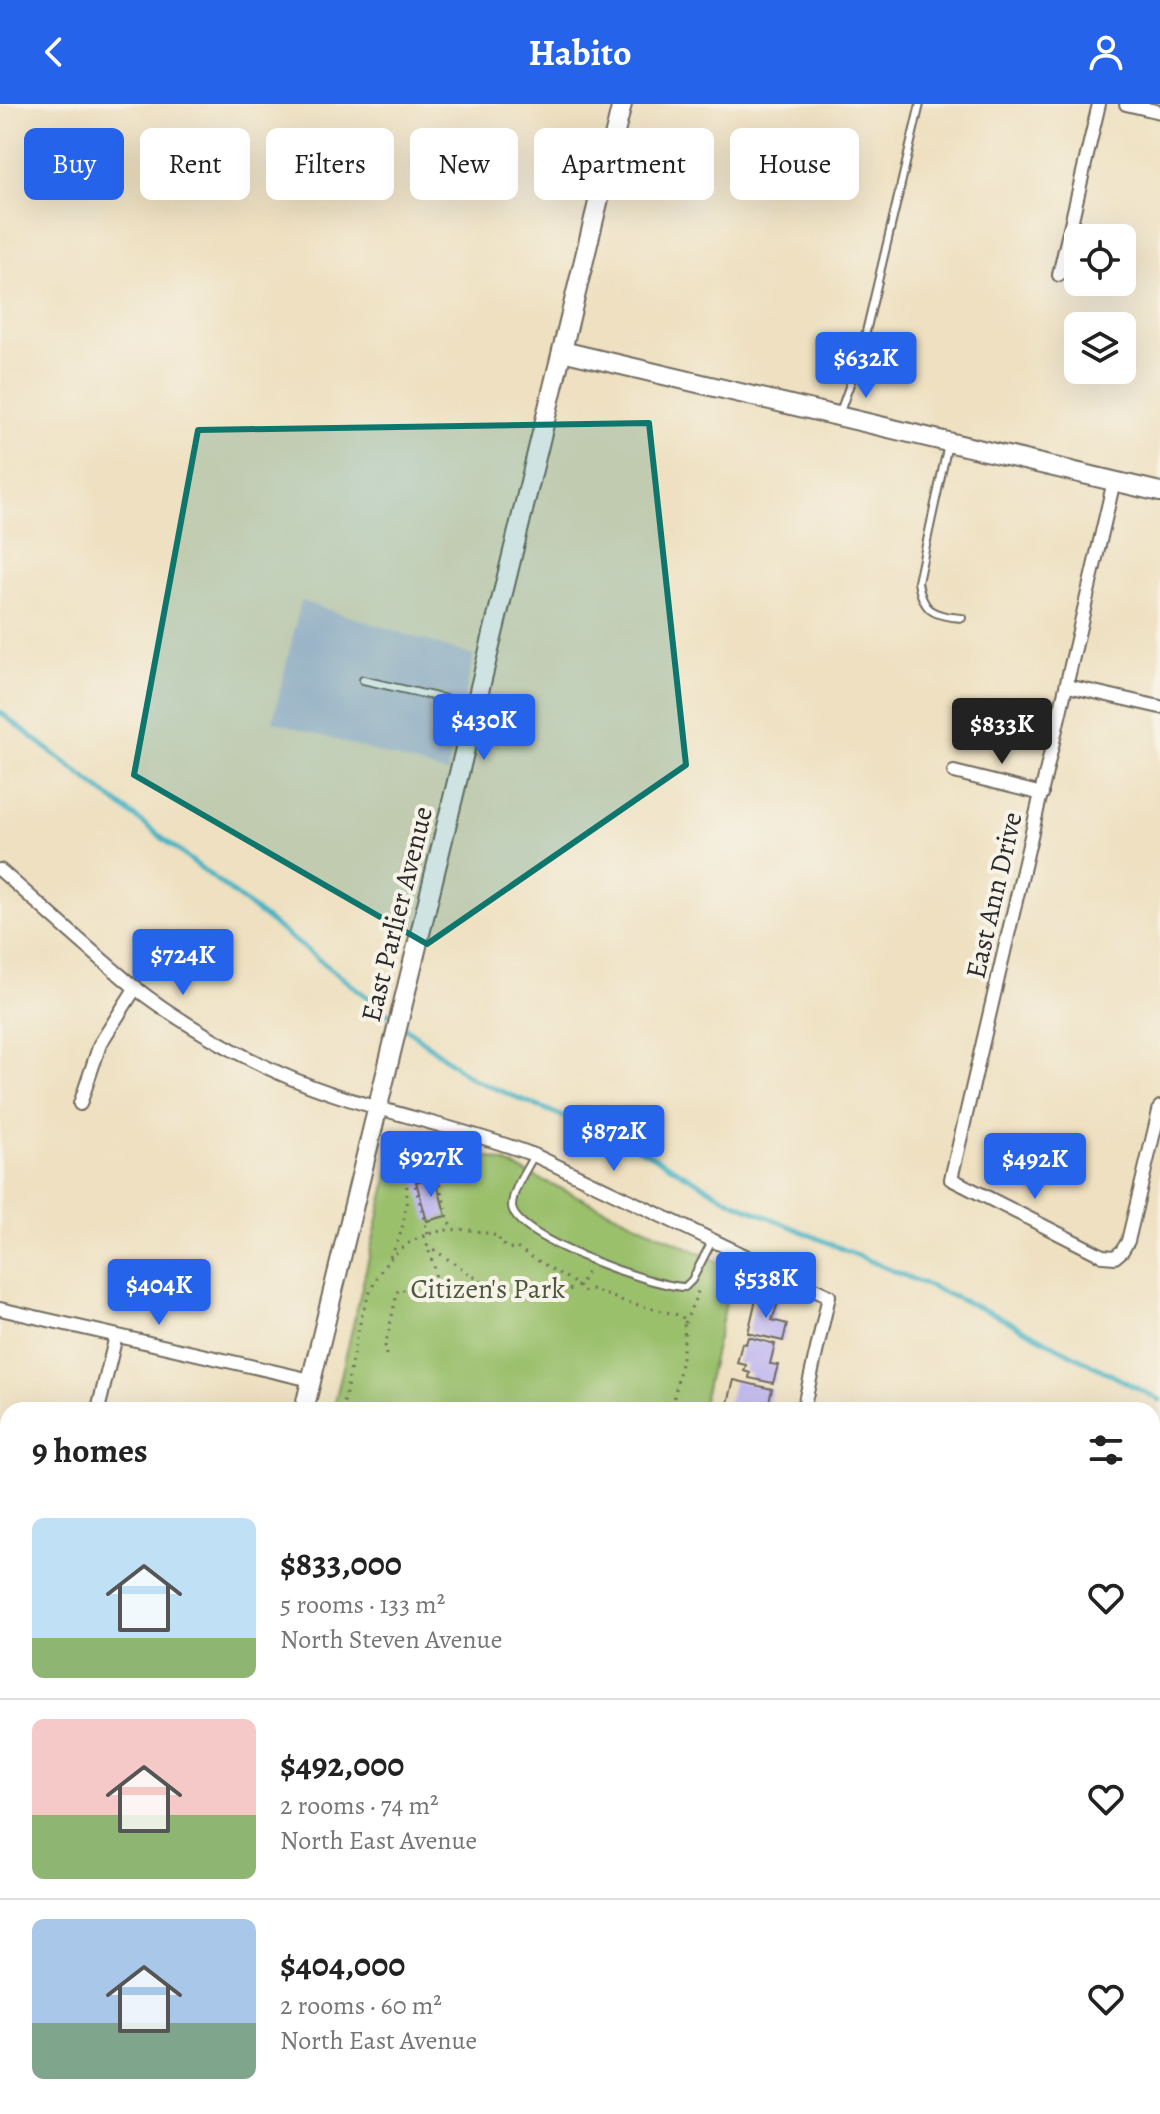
<!DOCTYPE html>
<html lang="en">
<head>
<meta charset="utf-8">
<style>
  :root { --surface:#fff; --page:#f6f6f6; --text:#222; --muted:#767676; --line:#e0e0e0; --accent:#2563eb }
  body { margin:0; font-family:Alegreya,serif; background:var(--page); color:var(--text); height:100vh; display:flex; flex-direction:column; font-size:30px; white-space:nowrap }
  * { box-sizing:border-box; margin:0 }
  p { font-size:26px; color:var(--muted) }
  .icon { flex:none; width:44px; height:44px; fill:none; stroke:currentColor; stroke-width:2; stroke-linecap:round; stroke-linejoin:round }
  .map { position:relative; flex:1; overflow:hidden }
  .sheet { position:absolute; left:0px; top:1298px; width:1160px; height:712px; display:flex; flex-direction:column; background:var(--surface); border-radius:24px 24px 0 0; box-shadow:0 8px 32px #0002 }
  .sheet>* { flex:none }
  .guide { position:absolute; left:24px; top:24px; width:1112px; height:72px; display:flex; gap:16px }
  .tools { position:absolute; left:1064px; top:120px; display:grid; gap:16px }
  .tools a { display:grid; place-items:center; width:72px; height:72px; border-radius:12px; background:var(--surface); box-shadow:0 8px 32px #0002; font-size:40px }
  .price { position:absolute; translate:-50% -68px; padding:0 18px; border-radius:8px; background:var(--accent); color:#fff; font-size:26px; line-height:52px; filter:drop-shadow(0 2px 4px #0008) }
  .price::after { content:''; position:absolute; left:50%; top:48px; width:24px; height:18px; margin-left:-12px; background:inherit; clip-path:polygon(0 0,100% 0,50% 100%) }
  .price.on { background:#222; color:#fff }
  ul { padding:0; list-style:none }
  li { display:flex; align-items:center; gap:24px; height:200px; padding:0 32px }
  li+li { border-top:2px solid var(--line) }
  li span { display:grid; place-items:center; flex:none; width:224px; height:160px; border-radius:12px; color:#555 }
  li>.icon { margin-inline-start:auto }
  span .icon { width:96px; height:96px; fill:#fffc; stroke-width:1 }
  li b { font-size:34px }
  h2 { display:flex; justify-content:space-between; align-items:center; height:96px; padding:0 32px; font-size:34px }
  .chip { padding:0 28px; border-radius:12px; background:var(--surface); box-shadow:0 8px 32px #0002; font-size:28px; line-height:72px }
  .chip.on { background:var(--accent); color:#fff }
  header { display:flex; justify-content:space-between; align-items:center; height:104px; padding:0 32px; background:var(--accent); color:#fff; font-size:36px; font-weight:600 }
  .map>svg:first-child { display:block }
  .built { fill:#d5d8f9 }
  .industrial { fill:#bdc3de }
  .green { fill:#9ac06c; stroke:#62764c; stroke-width:2 }
  .lines { fill:none; stroke-linecap:round; stroke-linejoin:round }
  .stream { stroke:#46b3c3; stroke-width:5 }
  .building { fill:#bcb3f0 }
  .lane-casing { stroke:#6f6a5f; stroke-width:10 }
  .street-casing { stroke:#6f6a5f; stroke-width:16 }
  .secondary-casing { stroke:#6f6a5f; stroke-width:22 }
  .path { stroke:#6f6a5f; stroke-width:3; stroke-dasharray:2 6; stroke-linecap:butt }
  .lane { stroke:#fff; stroke-width:6 }
  .street { stroke:#fff; stroke-width:12 }
  .secondary { stroke:#fff; stroke-width:18 }
  .marked { fill:#0f766e; fill-opacity:0.2; stroke:#0f766e; stroke-width:6; stroke-linejoin:round }
  .labels { text-anchor:middle; stroke-width:8; stroke-linejoin:round; paint-order:stroke }
  .street-label { font-size:28px; fill:#2b2b2b; stroke:#f7f3e8 }
  .park-label { font-size:28px; fill:#4c583e; stroke:#f7f3e8 }
</style>
</head>
<body>
<header><svg class="icon" aria-label="back" viewBox="0 0 24 24"><path d="M15 5l-7 7 7 7"/></svg>Habito<svg class="icon" aria-label="person" viewBox="0 0 24 24"><circle cx="12" cy="8" r="4"/><path d="M4 21q1-7 8-7t8 7"/></svg></header>
<div class="map">
<svg width="1160" height="2010" viewBox="0 0 1160 2010">
  <rect width="100%" height="100%" fill="#f7f3e8"/>
  <filter id="ink" filterUnits="userSpaceOnUse"><feTurbulence type="fractalNoise" baseFrequency=".0125" numOctaves="2"/><feDisplacementMap in="SourceGraphic" scale="16" xChannelSelector="R" yChannelSelector="G"/><feConvolveMatrix kernelMatrix="1 2 1 2 8 2 1 2 1" color-interpolation-filters="sRGB"/></filter>
  <filter id="wash" filterUnits="userSpaceOnUse"><feTurbulence type="fractalNoise" baseFrequency=".006" numOctaves="4" result="noise"/><feDisplacementMap in="SourceGraphic" scale="32" xChannelSelector="R" yChannelSelector="G"/><feGaussianBlur stdDeviation="1.8" result="paint"/><feColorMatrix in="noise" values="0 0 0 0 0 0 0 0 0 0 0 0 0 0 0 0 0 1.4 0 .05"/><feComposite in="paint" operator="in"/></filter>
  <g filter="url(#wash)">
    <rect width="100%" height="100%" fill="#eee0c0"/>
    <path class="built" d="M174,2002H1106L1104,2010H172Z"/>
    <path class="industrial" d="M301,497L474,552L447,669L273,617Z"/>
    <path class="green" d="M403,1031L454,1042L506,1059L734,1165L701,1306H333L396,1038Z"/>
    <g class="lines">
      <g class="stream">
        <path d="M0,608L389,910"/>
        <path d="M406,924L472,975L635,1042L731,1097L996,1211L1160,1296"/>
      </g>
    </g>
    <g id="blocks">
      <g class="building">
        <path d="M435,1073L446,1112L427,1117L416,1078Z"/>
        <path d="M757,1191L779,1196L772,1216L787,1220L783,1237L748,1229Z"/>
        <path d="M748,1233L775,1240L770,1260L778,1261L773,1279L749,1274L750,1269L744,1267L746,1261L737,1259L742,1239L746,1240Z"/>
        <path d="M734,1276L772,1285L767,1306H726Z"/>
        <path d="M696,2002H774L772,2010H694Z"/>
        <path d="M1031,2002H1063L1061,2010H1029Z"/>
      </g>
    </g>
  </g>
  <g filter="url(#ink)">
    <use href="#blocks" fill-opacity="0" stroke="#6f6a5f" stroke-width="2"/>
    <g class="lines">
      <g class="lane-casing">
        <g id="lane">
          <path d="M840,308L861,249L920,0"/>
          <path d="M948,340L918,478C923,508 934,512 962,514"/>
          <path d="M363,576L472,601"/>
          <path d="M534,1051C527,1065 512,1086 512,1102C512,1134 656,1183 685,1183L692,1176L713,1135"/>
          <path d="M1089,2010L1091,2002"/>
        </g>
      </g>
      <g class="street-casing">
        <g id="street">
          <path d="M1126,0L1160,8"/>
          <path d="M1059,171L1099,0"/>
          <path d="M1114,377L951,1075L1103,1152L1115,1153L1122,1147L1128,1137L1160,1003"/>
          <path d="M1068,582L1160,603"/>
          <path d="M954,668L1042,690"/>
          <path d="M0,766C44,804 88,845 133,882C172,913 234,949 279,969C361,1006 451,1019 534,1051L829,1192L803,1306"/>
          <path d="M80,1000L100,940L136,883"/>
          <path d="M0,1205L311,1276"/>
          <path d="M98,1306L116,1232"/>
          <path d="M0,1418L8,1420"/>
          <path d="M1152,1424L1160,1427"/>
          <path d="M0,1632L8,1634"/>
          <path d="M1152,1636L1160,1639"/>
          <path d="M0,1714L8,1682"/>
          <path d="M1152,1873L1160,1838"/>
          <path d="M1120,2010L1122,2002"/>
        </g>
      </g>
      <g class="secondary-casing">
        <g id="secondary">
          <path d="M562,247L1160,388"/>
          <path d="M304,1306L622,0"/>
          <path d="M140,2010L142,2002"/>
        </g>
      </g>
      <g class="path">
        <path d="M407,1063L421,1067L424,1075"/>
        <path d="M428,1130L414,1077L437,1071L451,1124"/>
        <path d="M424,1132L436,1169L430,1192"/>
        <path d="M427,1141L492,1185L493,1192"/>
        <path d="M390,1153C412,1115 409,1072 400,1030"/>
        <path d="M685,1219L699,1185"/>
        <path d="M386,1251L385,1243L398,1185L444,1194L567,1187L580,1181L587,1167"/>
        <path d="M342,1306C358,1244 357,1150 432,1129C455,1123 477,1125 499,1133L500,1139L509,1145L515,1143L575,1179L583,1188L591,1185L626,1198L682,1212C690,1228 676,1286 671,1306"/>
      </g>
      <use href="#lane" class="lane"/>
      <use href="#street" class="street"/>
      <use href="#secondary" class="secondary"/>
    </g>
  </g>
  <path class="marked" d="M649,319L686,661L427,840L134,671L198,326Z"/>
  <g class="labels">
    <g class="street-label">
      <text transform="translate(993 791) rotate(-77)" y="10">East Ann Drive</text>
      <text transform="translate(396 810) rotate(-76)" y="10">East Parlier Avenue</text>
    </g>
    <g class="park-label">
      <text x="488" y="1194">Citizen's Park</text>
    </g>
  </g>
</svg>
<div class="tools">
<a><svg class="icon" aria-label="locate" viewBox="0 0 24 24"><circle cx="12" cy="12" r="6"/><path d="M12 2v4M12 18v4M2 12h4M18 12h4"/></svg></a>
<a><svg class="icon" aria-label="layers" viewBox="0 0 24 24"><path d="M12 4l9 5-9 5-9-5zM3 14l9 5 9-5"/></svg></a>
</div>
<b class="price" style="left:866px;top:296px">$632K</b>
<b class="price" style="left:484px;top:658px">$430K</b>
<b class="price on" style="left:1002px;top:662px">$833K</b>
<b class="price" style="left:183px;top:893px">$724K</b>
<b class="price" style="left:614px;top:1069px">$872K</b>
<b class="price" style="left:431px;top:1095px">$927K</b>
<b class="price" style="left:1035px;top:1097px">$492K</b>
<b class="price" style="left:766px;top:1216px">$538K</b>
<b class="price" style="left:159px;top:1223px">$404K</b>
<div class="guide">
<a class="chip on">Buy</a>
<a class="chip">Rent</a>
<a class="chip">Filters</a>
<a class="chip">New</a>
<a class="chip">Apartment</a>
<a class="chip">House</a>
</div>
<section class="sheet">
<h2>9 homes<svg class="icon" aria-label="filters" viewBox="0 0 24 24"><path d="M4 7h16M4 17h16"/><circle cx="9" cy="7" r="2"/><circle cx="15" cy="17" r="2"/></svg></h2>
<ul>
<li><span style="background:linear-gradient(#bfe0f5 75%,#8fb573 0)"><svg class="icon" aria-label="home" viewBox="0 0 24 24"><path d="M3 11l9-7 9 7M6 9v11h12V9"/></svg></span><div><b>$833,000</b><p>5 rooms · 133 m²</p><p>North Steven Avenue</p></div><svg class="icon" aria-label="heart" viewBox="0 0 24 24"><path d="M12 20l-8-8c-3-5 5-10 8-4 3-6 11-1 8 4z"/></svg></li>
<li><span style="background:linear-gradient(#f6c9c9 60%,#8fb573 0)"><svg class="icon" aria-label="home" viewBox="0 0 24 24"><path d="M3 11l9-7 9 7M6 9v11h12V9"/></svg></span><div><b>$492,000</b><p>2 rooms · 74 m²</p><p>North East Avenue</p></div><svg class="icon" aria-label="heart" viewBox="0 0 24 24"><path d="M12 20l-8-8c-3-5 5-10 8-4 3-6 11-1 8 4z"/></svg></li>
<li><span style="background:linear-gradient(#a9c7e8 65%,#7fa58c 0)"><svg class="icon" aria-label="home" viewBox="0 0 24 24"><path d="M3 11l9-7 9 7M6 9v11h12V9"/></svg></span><div><b>$404,000</b><p>2 rooms · 60 m²</p><p>North East Avenue</p></div><svg class="icon" aria-label="heart" viewBox="0 0 24 24"><path d="M12 20l-8-8c-3-5 5-10 8-4 3-6 11-1 8 4z"/></svg></li>
</ul>
</section>
</div>
</body>
</html>
